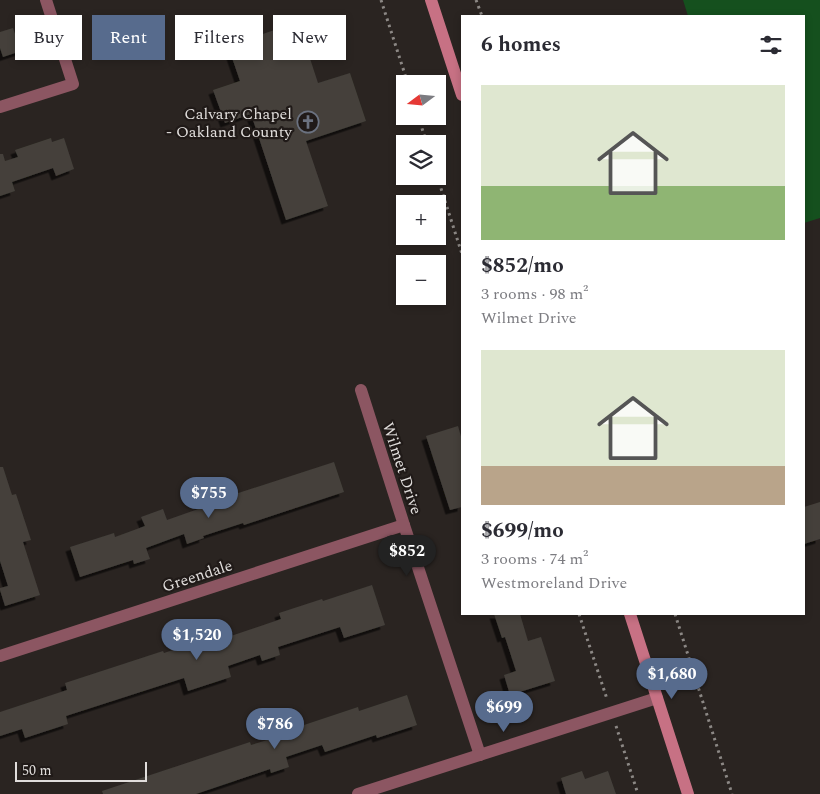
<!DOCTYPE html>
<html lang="en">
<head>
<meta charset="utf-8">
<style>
  :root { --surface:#fff; --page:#f2f2f3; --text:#2b2b33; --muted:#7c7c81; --accent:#576b8d }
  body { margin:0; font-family:Spectral,serif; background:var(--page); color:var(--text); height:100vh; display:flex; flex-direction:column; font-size:19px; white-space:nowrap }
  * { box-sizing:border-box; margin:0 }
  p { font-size:16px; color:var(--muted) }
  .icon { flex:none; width:28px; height:28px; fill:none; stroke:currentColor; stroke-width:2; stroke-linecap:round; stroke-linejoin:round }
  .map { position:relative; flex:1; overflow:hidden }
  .sheet { position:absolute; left:461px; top:15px; width:344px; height:600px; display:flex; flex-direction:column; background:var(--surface); border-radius:0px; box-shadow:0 2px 8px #0003 }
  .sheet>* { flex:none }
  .hud { position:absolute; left:15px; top:15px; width:371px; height:45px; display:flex; gap:10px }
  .needle { width:32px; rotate:254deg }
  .buttons { position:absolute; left:396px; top:75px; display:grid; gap:10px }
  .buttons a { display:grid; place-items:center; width:50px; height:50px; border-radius:0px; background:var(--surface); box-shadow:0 2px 8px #0003; font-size:25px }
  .scale { position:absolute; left:15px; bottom:12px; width:132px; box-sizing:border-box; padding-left:5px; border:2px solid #e1dedc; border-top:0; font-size:14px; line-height:18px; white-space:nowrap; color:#e1dedc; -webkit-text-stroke:4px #201a18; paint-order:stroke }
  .price { position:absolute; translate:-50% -42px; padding:0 11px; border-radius:18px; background:var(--accent); color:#fff; font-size:16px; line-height:32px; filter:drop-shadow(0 1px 2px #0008) }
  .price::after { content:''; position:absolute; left:50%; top:30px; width:15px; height:11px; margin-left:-8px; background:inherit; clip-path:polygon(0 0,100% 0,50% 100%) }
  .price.current { background:#222; color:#fff }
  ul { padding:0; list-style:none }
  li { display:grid; align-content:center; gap:10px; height:265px; padding:0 20px }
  li span { display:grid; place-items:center; height:155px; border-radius:0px; color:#555 }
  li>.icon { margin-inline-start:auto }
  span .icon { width:90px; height:90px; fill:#fffc; stroke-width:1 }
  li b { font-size:21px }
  h2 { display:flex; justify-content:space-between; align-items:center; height:60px; padding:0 20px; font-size:21px }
  .tag { padding:0 18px; border-radius:0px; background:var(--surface); box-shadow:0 2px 8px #0003; font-size:18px; line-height:45px }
  .tag.current { background:var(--accent); color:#fff }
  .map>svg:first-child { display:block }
  .grass { fill:#15501e }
  .building { fill:#44403b; filter:url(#shadow) }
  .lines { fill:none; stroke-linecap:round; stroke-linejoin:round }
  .path { stroke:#8c8885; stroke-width:3; stroke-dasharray:2.5 4; stroke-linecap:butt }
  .minor { stroke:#8c5662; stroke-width:12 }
  .secondary { stroke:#c77184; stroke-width:12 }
  .labels { text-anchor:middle; stroke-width:4.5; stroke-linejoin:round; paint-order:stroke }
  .poi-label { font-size:16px; fill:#e1dedc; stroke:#201a18; text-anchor:end }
  .street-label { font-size:16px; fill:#e1dedc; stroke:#201a18 }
</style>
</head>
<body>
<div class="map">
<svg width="820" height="794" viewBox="0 0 820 794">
  <defs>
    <filter id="shadow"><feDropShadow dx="-4.5" dy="4.5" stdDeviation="0" flood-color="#0009"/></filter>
  </defs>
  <rect width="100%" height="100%" fill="#2a2421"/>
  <path class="grass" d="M683,0H820V218L804,223V16H688Z"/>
  <g class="building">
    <path d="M298,22L318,83L350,73L366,121L306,141L328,206L286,220L251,114L225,123L213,90L240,81L228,46Z"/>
    <path d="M13,28L21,51L3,57L0,48V32Z"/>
    <path d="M51,138L52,142L64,138L74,169L56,176L53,168L12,182L15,191L0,196V154H3L5,161L18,157L15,150Z"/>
    <path d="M458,426L462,440V507L450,510L426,436Z"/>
    <path d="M334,462L344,492L244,525L243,523L203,536L204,538L187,544L184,534L146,548L150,559L134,564L133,560L80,577L70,547L114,533L115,537L145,526L141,517L163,509L167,520L201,508L198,501L219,494L220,499Z"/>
    <path d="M0,467H3L12,495L16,494L31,540L23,542L40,595L5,606L0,590V588L8,586L0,561Z"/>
    <path d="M820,502V539L804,544V507Z"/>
    <path d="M372,585L385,625L344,638L340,627L278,647L280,655L262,661L260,655L228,666L231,677L188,691L184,678L66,716L68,724L25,738L22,729L0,736V712L67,690L65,683L163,651L164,653L217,635L219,640L281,619L279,613L322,599L323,601Z"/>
    <path d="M494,614H520L528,641L541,637L555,681L510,695L504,675L516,671L505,637L502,638Z"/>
    <path d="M407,695L417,725L377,738L376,735L325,752L322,745L286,757L289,767L271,773L270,769L196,794H103L102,791L250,742L251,745L284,735L282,727L300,721L301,726L358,707L359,711Z"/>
    <path d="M582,771L585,779L608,771L616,794H566L561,778Z"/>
  </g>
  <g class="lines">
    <g class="path">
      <path d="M381,0L408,84"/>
      <path d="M476,0L482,16"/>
      <path d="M418,116L427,144"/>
      <path d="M437,176L462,254"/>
      <path d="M579,614L607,699"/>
      <path d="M675,614L732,794"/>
      <path d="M616,726L638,794"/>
    </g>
    <g class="minor">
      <path d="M0,107L73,84L46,0"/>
      <path d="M361,390L404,525L480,755"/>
      <path d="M0,656L404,525"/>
      <path d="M358,794L657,698"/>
    </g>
    <g class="secondary">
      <path d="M431,0L462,95"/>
      <path d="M630,614L688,794"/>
    </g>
  </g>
  <defs>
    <g id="church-ring" transform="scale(1.125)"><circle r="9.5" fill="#201a18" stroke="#6b7280" stroke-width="1.5"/><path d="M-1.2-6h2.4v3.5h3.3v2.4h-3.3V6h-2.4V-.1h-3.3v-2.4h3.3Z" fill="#6b7280"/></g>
  </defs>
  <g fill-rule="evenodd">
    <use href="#church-ring" x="308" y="122"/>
  </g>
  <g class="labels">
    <g class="poi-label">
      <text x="292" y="119">Calvary Chapel<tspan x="292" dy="18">- Oakland County</tspan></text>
    </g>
    <g class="street-label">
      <text transform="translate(403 468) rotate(72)" y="6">Wilmet Drive</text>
      <text transform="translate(197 575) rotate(-18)" y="6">Greendale</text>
    </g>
  </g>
</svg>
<div class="buttons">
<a><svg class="needle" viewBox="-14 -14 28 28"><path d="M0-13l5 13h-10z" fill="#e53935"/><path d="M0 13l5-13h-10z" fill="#7c7c81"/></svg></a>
<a><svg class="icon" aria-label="layers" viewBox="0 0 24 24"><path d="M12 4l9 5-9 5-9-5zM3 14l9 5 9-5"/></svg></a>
<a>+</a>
<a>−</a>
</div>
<div class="scale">50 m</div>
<b class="price" style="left:209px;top:519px">$755</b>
<b class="price current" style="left:407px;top:577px">$852</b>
<b class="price" style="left:197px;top:661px">$1,520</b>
<b class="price" style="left:672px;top:700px">$1,680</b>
<b class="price" style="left:504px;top:733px">$699</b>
<b class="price" style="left:275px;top:750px">$786</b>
<div class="hud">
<a class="tag">Buy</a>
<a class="tag current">Rent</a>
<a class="tag">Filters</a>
<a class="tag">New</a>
</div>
<section class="sheet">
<h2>6 homes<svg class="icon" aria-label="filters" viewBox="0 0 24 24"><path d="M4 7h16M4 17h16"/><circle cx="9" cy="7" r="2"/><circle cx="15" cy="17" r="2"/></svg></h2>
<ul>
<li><span style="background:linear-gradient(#dfe7d0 65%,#8fb573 0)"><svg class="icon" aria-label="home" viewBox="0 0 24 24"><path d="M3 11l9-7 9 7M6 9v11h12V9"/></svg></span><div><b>$852/mo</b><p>3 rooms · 98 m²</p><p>Wilmet Drive</p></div></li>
<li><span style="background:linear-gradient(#dfe7d0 75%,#b9a48a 0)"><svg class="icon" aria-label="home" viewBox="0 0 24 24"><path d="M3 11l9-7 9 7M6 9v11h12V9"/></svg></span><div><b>$699/mo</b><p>3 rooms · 74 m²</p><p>Westmoreland Drive</p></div></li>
</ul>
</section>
</div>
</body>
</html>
